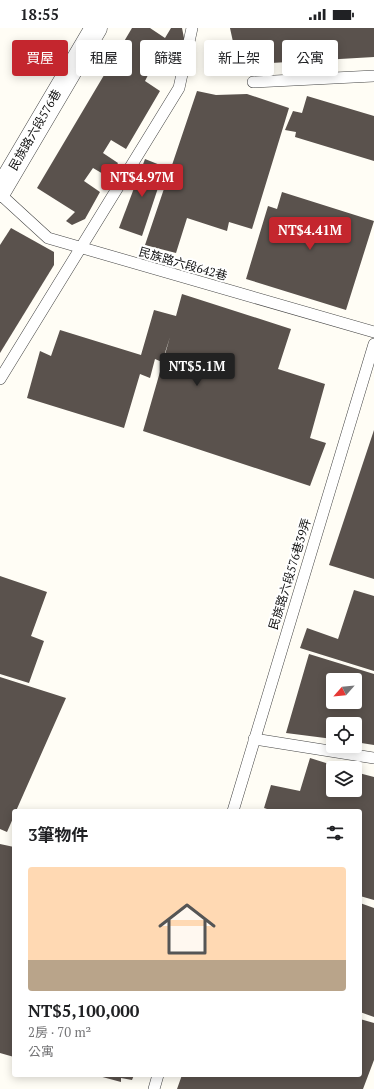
<!DOCTYPE html>
<html lang="zh-TW">
<head>
<meta charset="utf-8">
<style>
  :root { --surface:#fff; --page:#f6f6f6; --text:#202124; --muted:#757577; --accent:#c4262e }
  body { margin:0; font-family:"PT Serif","Noto Sans TC",serif; background:var(--page); color:var(--text); height:100vh; display:flex; flex-direction:column; font-size:15px; white-space:nowrap }
  * { box-sizing:border-box; margin:0 }
  p { font-size:13px; color:var(--muted) }
  .icon { flex:none; width:22px; height:22px; fill:none; stroke:currentColor; stroke-width:2; stroke-linecap:round; stroke-linejoin:round }
  .map { position:relative; flex:1; overflow:hidden }
  .sheet { position:absolute; left:12px; top:781px; width:350px; height:268px; display:flex; flex-direction:column; background:var(--surface); border-radius:4px; box-shadow:0 2px 10px #0003 }
  .sheet>* { flex:none }
  .guide { position:absolute; left:12px; top:12px; width:350px; height:36px; display:flex; gap:8px }
  .needle { width:26px; rotate:243deg }
  .fabs { position:absolute; left:326px; top:645px; display:grid; gap:8px }
  .fabs a { display:grid; place-items:center; width:36px; height:36px; border-radius:4px; background:var(--surface); box-shadow:0 2px 10px #0003; font-size:20px }
  .price { position:absolute; translate:-50% -34px; padding:0 9px; border-radius:4px; background:var(--accent); color:#fff; font-size:13px; line-height:26px; filter:drop-shadow(0 1px 2px #0008) }
  .price::after { content:''; position:absolute; left:50%; top:24px; width:12px; height:9px; margin-left:-6px; background:inherit; clip-path:polygon(0 0,100% 0,50% 100%) }
  .price.selected { background:#222; color:#fff }
  ul { padding:0; list-style:none }
  li { display:grid; align-content:center; gap:8px; height:212px; padding:0 16px }
  li span { display:grid; place-items:center; height:124px; border-radius:4px; color:#555 }
  li>.icon { margin-inline-start:auto }
  span .icon { width:72px; height:72px; fill:#fffc; stroke-width:1 }
  li b { font-size:17px }
  h2 { display:flex; justify-content:space-between; align-items:center; height:48px; padding:0 16px; font-size:17px }
  .tag { padding:0 14px; border-radius:4px; background:var(--surface); box-shadow:0 2px 10px #0003; font-size:14px; line-height:36px }
  .tag.selected { background:var(--accent); color:#fff }
  .status { display:flex; justify-content:space-between; align-items:center; height:28px; padding:0 20px; background:var(--surface); direction:ltr }
  .status svg { height:11px; fill:currentColor }
  .map>svg:first-child { display:block }
  .building { fill:#5a524d; fill-rule:evenodd }
  .lines { fill:none; stroke-linecap:round; stroke-linejoin:round }
  .service-casing { stroke:#444; stroke-width:12 }
  .tertiary-casing { stroke:#444; stroke-width:23 }
  .service { stroke:#fff; stroke-width:11 }
  .tertiary { stroke:#fff; stroke-width:22 }
  .labels { text-anchor:middle; stroke-width:4; stroke-linejoin:round; paint-order:stroke }
  .street-label { font-size:12px; fill:#111; stroke:#fff }
</style>
</head>
<body>
<div class="status"><b>18:55</b><svg viewBox="0 0 49 12"><path d="M0 12V9h3v3zM5 12V6h3v6zM10 12V3h3v9zM15 12V0h3v12zM26 1h20v11H26zM47 4h2v5h-2z"/></svg></div>
<div class="map">
<svg width="374" height="1061" viewBox="0 0 374 1061">
  <rect width="100%" height="100%" fill="#fffdf5"/>
  <g class="building">
    <path d="M132,0H150L165,10L171,0H182L186,20L177,35L169,30L160,47L151,41L145,53L160,63L126,121L111,112L103,125L118,135L110,150L93,140L84,153L100,164L85,191L72,197L66,193L75,184L37,160Z"/>
    <path d="M230,0H374V29L238,37Z"/>
    <path d="M197,63L216,67L247,66L289,80L252,201L229,194L227,203L187,190L176,225L145,217Z"/>
    <path d="M307,68L374,88V133L295,109L296,104L285,102L293,83L302,85Z"/>
    <path d="M145,131L165,139L142,208L119,200Z"/>
    <path d="M282,164L374,193L346,282L246,251L268,178L277,181Z"/>
    <path d="M11,200L54,224V237L0,325V217Z"/>
    <path d="M182,266L291,301L278,341L325,356L310,410L326,415L310,458L143,403L170,309L162,334L155,331L150,350L140,346L124,400L27,370L40,323L51,328L60,302L141,327L154,282L176,288Z"/>
    <path d="M374,402V551L329,537Z"/>
    <path d="M0,548L47,564L31,608L44,613L29,655L0,646Z"/>
    <path d="M354,562L374,568V643L300,620L307,600L338,611Z"/>
    <path d="M309,626L374,646V717L355,714V696H333V711L286,705ZM333,652H355V674H333Z"/>
    <path d="M0,649L66,670L16,783H14V788L7,804L0,801Z"/>
    <path d="M310,730L342,740H333V762H355V744L374,749V872L360,868V783H273L264,780L271,757L300,763Z"/>
    <path d="M0,816L14,819V1029L0,1025Z"/>
    <path d="M360,875L374,880V989L360,984Z"/>
    <path d="M360,991L374,995V1032L363,1061H177L182,1047H360Z"/>
    <path d="M95,1047H134L132,1052L121,1050V1054Z"/>
  </g>
  <g class="lines">
    <g class="service-casing">
      <g id="service">
        <path d="M253,54L374,48"/>
        <path d="M0,166L48,210L374,304"/>
        <path d="M0,351L179,60L192,0"/>
        <path d="M254,711L374,730"/>
        <path d="M233,783L374,316"/>
        <path d="M154,1061L158,1047"/>
      </g>
    </g>
    <g class="tertiary-casing">
      <path id="tertiary" d="M0,163L96,0"/>
    </g>
    <use href="#service" class="service"/>
    <use href="#tertiary" class="tertiary"/>
  </g>
  <g class="labels">
    <g class="street-label">
      <text transform="translate(35 102) rotate(-60)" y="4">民族路六段576巷</text>
      <text transform="translate(183 236) rotate(16)" y="4">民族路六段642巷</text>
      <text transform="translate(290 546) rotate(-73)" y="4">民族路六段576巷39弄</text>
    </g>
  </g>
</svg>
<div class="fabs">
<a><svg class="needle" viewBox="-14 -14 28 28"><path d="M0-13l5 13h-10z" fill="#e53935"/><path d="M0 13l5-13h-10z" fill="#757577"/></svg></a>
<a><svg class="icon" aria-label="locate" viewBox="0 0 24 24"><circle cx="12" cy="12" r="6"/><path d="M12 2v4M12 18v4M2 12h4M18 12h4"/></svg></a>
<a><svg class="icon" aria-label="layers" viewBox="0 0 24 24"><path d="M12 4l9 5-9 5-9-5zM3 14l9 5 9-5"/></svg></a>
</div>
<b class="price" style="left:142px;top:170px">NT$4.97M</b>
<b class="price" style="left:310px;top:223px">NT$4.41M</b>
<b class="price selected" style="left:197px;top:359px">NT$5.1M</b>
<div class="guide">
<a class="tag selected">買屋</a>
<a class="tag">租屋</a>
<a class="tag">篩選</a>
<a class="tag">新上架</a>
<a class="tag">公寓</a>
</div>
<section class="sheet">
<h2>3筆物件<svg class="icon" aria-label="filters" viewBox="0 0 24 24"><path d="M4 7h16M4 17h16"/><circle cx="9" cy="7" r="2"/><circle cx="15" cy="17" r="2"/></svg></h2>
<ul>
<li><span style="background:linear-gradient(#ffd9b3 75%,#b9a48a 0)"><svg class="icon" aria-label="home" viewBox="0 0 24 24"><path d="M3 11l9-7 9 7M6 9v11h12V9"/></svg></span><div><b>NT$5,100,000</b><p>2房 · 70 m²</p><p>公寓</p></div></li>
</ul>
</section>
</div>
</body>
</html>
